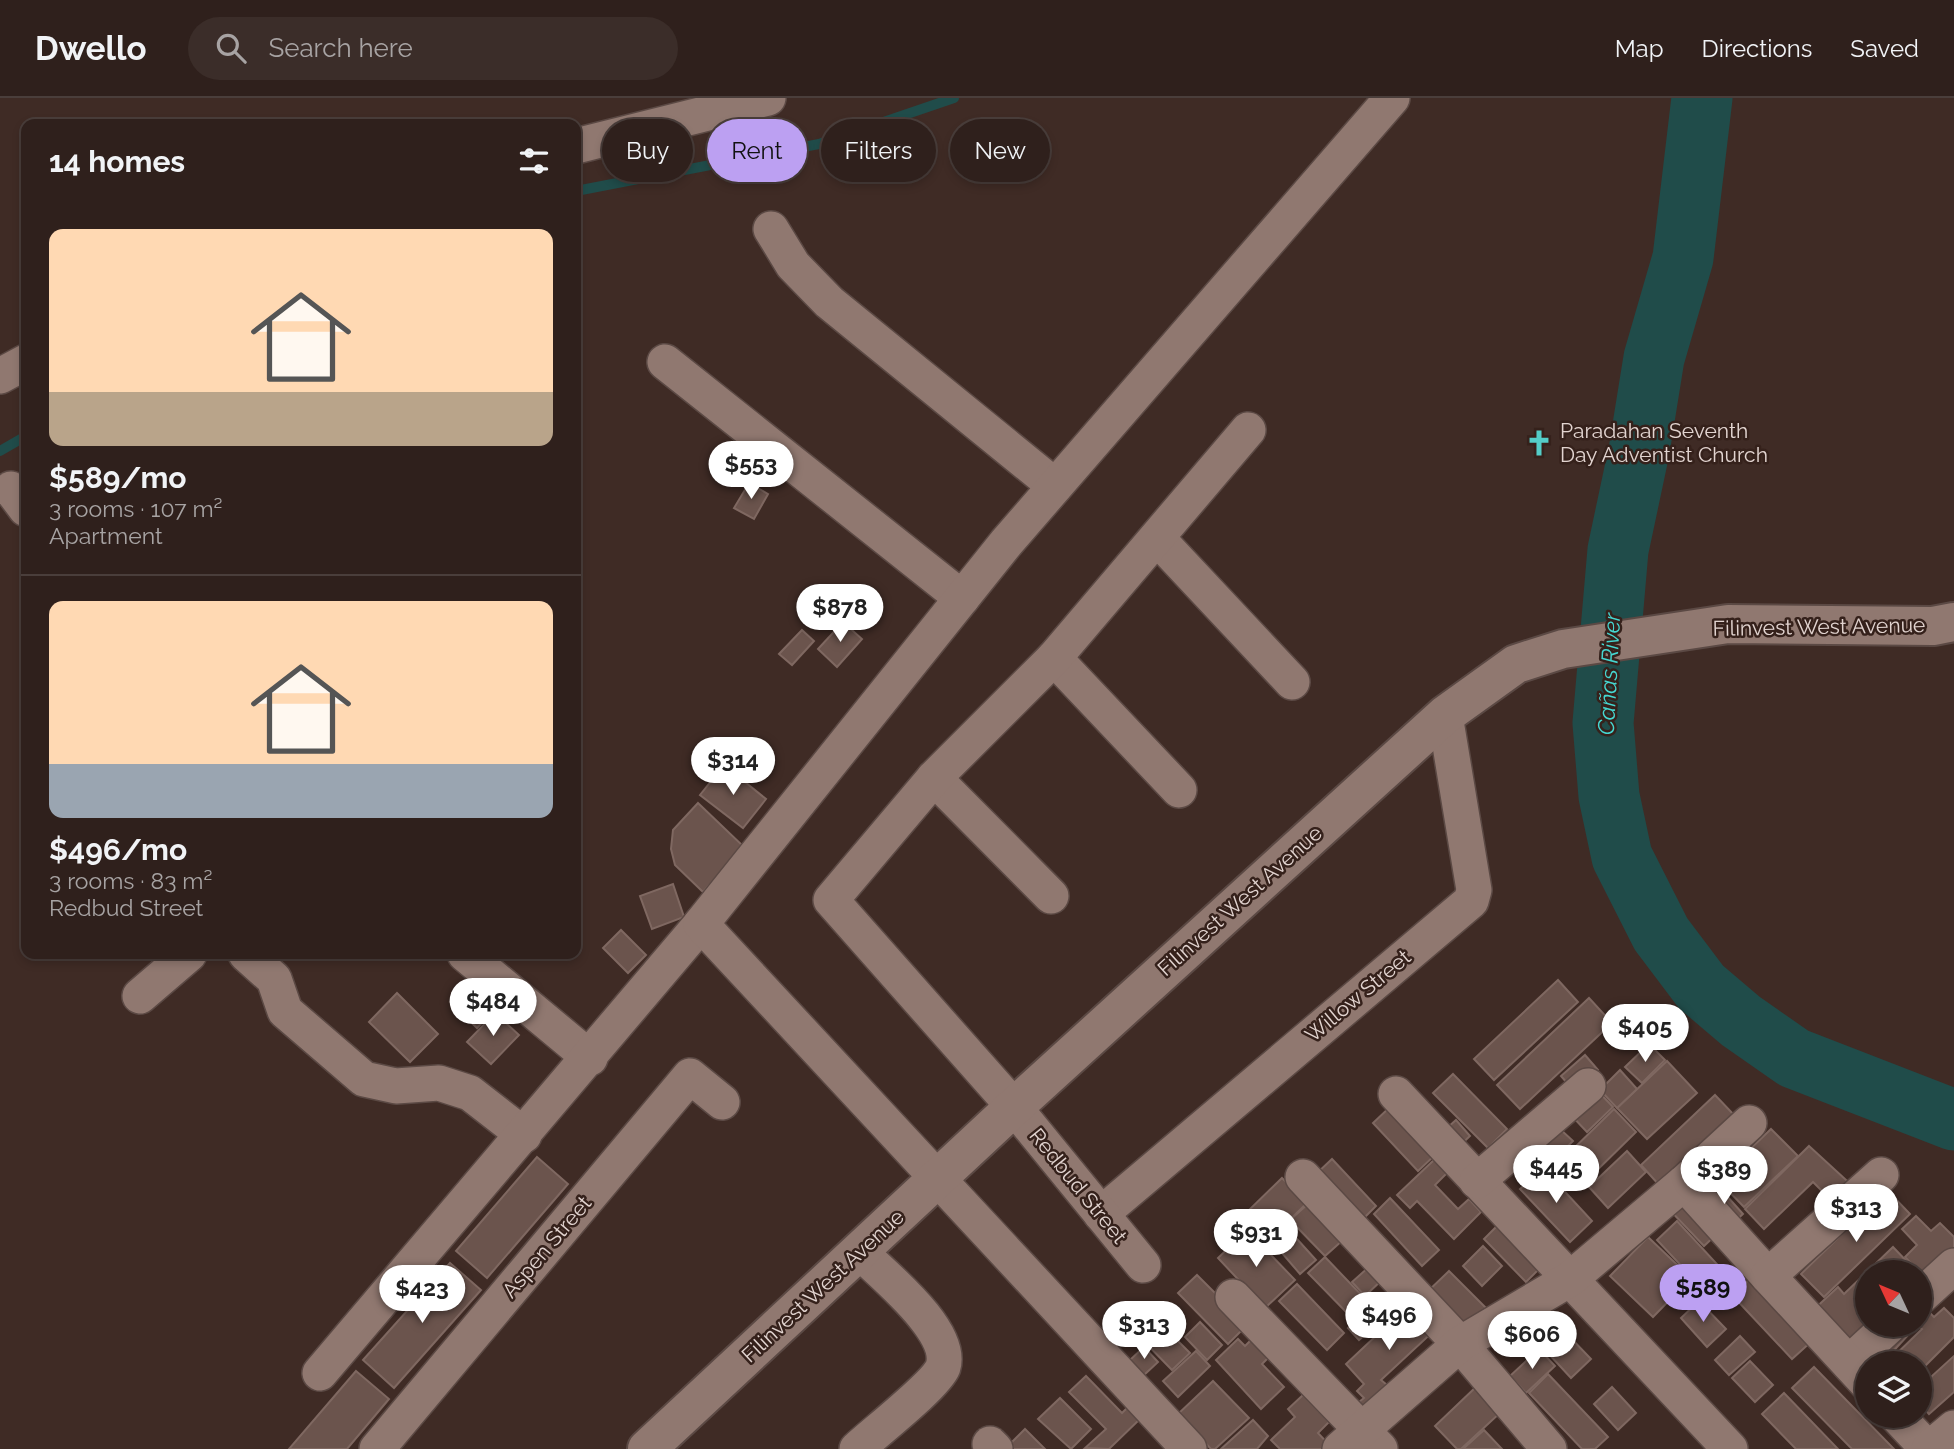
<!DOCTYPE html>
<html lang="en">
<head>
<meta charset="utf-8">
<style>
  :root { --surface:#2f201c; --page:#3b2d29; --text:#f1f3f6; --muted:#a7a3a3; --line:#4a3e3b; --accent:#bca0f2 }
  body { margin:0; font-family:Raleway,sans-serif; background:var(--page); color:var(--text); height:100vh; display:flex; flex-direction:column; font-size:26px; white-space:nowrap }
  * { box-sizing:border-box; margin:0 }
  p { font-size:23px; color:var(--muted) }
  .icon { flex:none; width:38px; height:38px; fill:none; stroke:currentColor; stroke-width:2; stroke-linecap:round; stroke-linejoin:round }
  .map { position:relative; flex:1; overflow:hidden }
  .details { position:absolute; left:21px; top:21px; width:560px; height:840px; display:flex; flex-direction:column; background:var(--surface); border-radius:14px; box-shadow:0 4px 10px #0003,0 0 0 2px var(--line) }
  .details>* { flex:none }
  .guide { position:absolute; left:602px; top:21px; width:665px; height:63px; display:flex; gap:14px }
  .needle { width:46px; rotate:314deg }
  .buttons { position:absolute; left:1855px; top:1162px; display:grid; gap:14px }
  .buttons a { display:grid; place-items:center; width:77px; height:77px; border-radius:50%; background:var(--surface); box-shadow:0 4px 10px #0003,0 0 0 2px var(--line); font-size:35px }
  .price { position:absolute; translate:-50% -60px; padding:0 16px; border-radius:24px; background:#fff; color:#222; font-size:23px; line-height:46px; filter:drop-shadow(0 2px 4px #0008) }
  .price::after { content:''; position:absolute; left:50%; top:42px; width:21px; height:16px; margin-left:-10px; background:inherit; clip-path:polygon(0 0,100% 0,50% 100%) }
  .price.on { background:var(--accent); color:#111 }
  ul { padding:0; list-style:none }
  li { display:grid; align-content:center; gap:14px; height:371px; padding:0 28px }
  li+li { border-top:2px solid var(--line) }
  li span { display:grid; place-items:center; height:217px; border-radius:14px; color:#555 }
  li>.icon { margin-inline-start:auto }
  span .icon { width:126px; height:126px; fill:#fffc; stroke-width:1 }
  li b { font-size:30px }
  h2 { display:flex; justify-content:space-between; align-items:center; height:84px; padding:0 28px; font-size:30px }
  .tag { padding:0 24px; border-radius:32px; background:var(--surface); box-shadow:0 4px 10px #0003,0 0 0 2px var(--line); font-size:24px; line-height:63px }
  .tag.on { background:var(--accent); color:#111 }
  header { display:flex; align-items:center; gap:42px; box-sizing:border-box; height:98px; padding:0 35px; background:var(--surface); border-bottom:2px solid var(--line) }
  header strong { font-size:33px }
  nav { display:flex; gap:38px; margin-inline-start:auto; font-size:24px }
  .search { width:490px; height:63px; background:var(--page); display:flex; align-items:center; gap:18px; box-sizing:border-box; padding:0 24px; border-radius:38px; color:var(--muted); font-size:26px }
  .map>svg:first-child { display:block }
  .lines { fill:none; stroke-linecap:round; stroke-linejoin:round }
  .stream { stroke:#204c4a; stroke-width:10 }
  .river { stroke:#204c4a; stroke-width:61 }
  .building { fill:#6b544d; stroke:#7f6861; stroke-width:2 }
  .minor-casing { stroke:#5b4944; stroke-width:38 }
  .tertiary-casing { stroke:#5b4944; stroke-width:42 }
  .minor { stroke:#907870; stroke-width:35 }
  .tertiary { stroke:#907870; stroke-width:38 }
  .labels { text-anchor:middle; stroke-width:5; stroke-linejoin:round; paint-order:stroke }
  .poi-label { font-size:21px; fill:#e2d4d0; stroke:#35211b; text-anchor:start }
  .street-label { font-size:21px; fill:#e2d4d0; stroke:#35211b }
  .water-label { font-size:23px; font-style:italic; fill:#45d7d1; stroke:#35211b }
</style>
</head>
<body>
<header>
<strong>Dwello</strong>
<div class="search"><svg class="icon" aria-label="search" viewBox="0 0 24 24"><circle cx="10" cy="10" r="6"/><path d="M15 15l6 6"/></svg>Search here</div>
<nav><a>Map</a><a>Directions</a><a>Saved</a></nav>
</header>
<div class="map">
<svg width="1954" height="1351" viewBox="0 0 1954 1351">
  <rect width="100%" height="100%" fill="#3f2b25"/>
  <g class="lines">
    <g class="stream">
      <path d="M576,93L819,46L954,0"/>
      <path d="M0,353L26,338"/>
    </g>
    <path class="river" d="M1702,0L1683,160L1654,260L1639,353L1618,452L1603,625L1609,698L1622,759L1661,836L1701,889L1741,923L1794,960L1954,1022"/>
  </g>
  <g class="building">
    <path d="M749,385L768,396L754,421L734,410Z"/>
    <path d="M843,524L862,541L837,569L818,551Z"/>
    <path d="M802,532L814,543L792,567L779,556Z"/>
    <path d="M724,667L766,701L743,730L700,697Z"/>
    <path d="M698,705L744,749L703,794L675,767L671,751L673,732Z"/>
    <path d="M673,786L684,819L652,831L640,798Z"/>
    <path d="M621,832L646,857L628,875L603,850Z"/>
    <path d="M473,880L500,906L477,930L450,904Z"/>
    <path d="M1558,882L1578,904L1494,982L1474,961Z"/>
    <path d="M397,895L438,936L410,964L369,924Z"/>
    <path d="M1589,900L1612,925L1520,1011L1497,987Z"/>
    <path d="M495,915L519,937L491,966L467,944Z"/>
    <path d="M1649,946L1665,962L1642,985L1625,969Z"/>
    <path d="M1585,957L1598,972L1574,993L1561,978Z"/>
    <path d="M1667,963L1697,995L1647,1041L1617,1010Z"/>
    <path d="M1620,972L1637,991L1617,1010L1600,992Z"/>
    <path d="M1453,976L1507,1031L1488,1050L1433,995Z"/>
    <path d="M1596,991L1613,1009L1587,1034L1570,1016Z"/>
    <path d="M1715,997L1735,1018L1660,1088L1641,1067Z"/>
    <path d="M1390,1009L1435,1057L1418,1073L1373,1025Z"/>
    <path d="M1614,1011L1636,1034L1585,1084L1563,1061Z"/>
    <path d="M1456,1022L1470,1038L1453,1054L1438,1038Z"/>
    <path d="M1560,1031L1573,1043L1544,1071L1531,1058Z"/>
    <path d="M1771,1031L1798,1058L1744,1109L1718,1082Z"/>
    <path d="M1809,1048L1857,1092L1839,1110L1813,1084L1764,1131L1745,1111Z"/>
    <path d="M1627,1053L1646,1074L1608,1110L1589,1089Z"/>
    <path d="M537,1059L568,1086L487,1180L456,1153Z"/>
    <path d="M1332,1061L1376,1108L1360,1124L1315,1077Z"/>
    <path d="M1435,1061L1448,1074L1435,1087L1458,1111L1469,1101L1481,1114L1454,1141L1417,1103L1410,1110L1397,1097Z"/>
    <path d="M1543,1070L1592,1123L1570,1144L1520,1091Z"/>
    <path d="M1282,1080L1307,1105L1271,1140L1246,1115Z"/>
    <path d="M1718,1088L1743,1116L1730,1128L1705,1100Z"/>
    <path d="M1887,1092L1910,1116L1824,1199L1801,1176Z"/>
    <path d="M1680,1093L1719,1134L1704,1148L1665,1107Z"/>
    <path d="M1390,1100L1439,1152L1422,1168L1374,1116Z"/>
    <path d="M1309,1105L1343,1142L1325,1158L1290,1122Z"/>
    <path d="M1916,1118L1931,1133L1940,1125L1954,1139V1150L1924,1179L1905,1159L1917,1147L1902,1131Z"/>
    <path d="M1677,1123L1739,1190L1719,1208L1657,1142Z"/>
    <path d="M1501,1124L1543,1167L1526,1184L1484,1141Z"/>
    <path d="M1247,1132L1295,1182L1265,1210L1218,1160Z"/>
    <path d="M1648,1139L1691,1180L1653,1219L1610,1178Z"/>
    <path d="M1297,1141L1316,1162L1300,1176L1282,1155Z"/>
    <path d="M1483,1148L1502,1168L1482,1188L1463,1168Z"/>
    <path d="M1893,1149L1913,1170L1908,1174H1867V1214L1864,1216L1867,1227L1847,1254L1810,1215L1838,1189L1844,1196Z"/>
    <path d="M1325,1159L1369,1205L1353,1221L1308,1175Z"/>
    <path d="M450,1165L481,1192L394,1290L363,1262Z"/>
    <path d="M1370,1168L1383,1181L1365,1198L1352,1184Z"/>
    <path d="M1449,1173L1489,1213L1464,1236L1425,1196Z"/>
    <path d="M1197,1177L1247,1227L1228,1246L1178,1195Z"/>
    <path d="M1752,1179L1812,1243L1792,1261L1732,1197Z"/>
    <path d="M1297,1186L1344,1235L1327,1252L1279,1203Z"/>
    <path d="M1413,1203L1438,1229L1381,1282L1387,1287L1363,1319L1354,1308L1364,1300L1357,1293L1364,1286L1346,1266Z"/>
    <path d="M1699,1203L1726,1231L1707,1249L1681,1220Z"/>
    <path d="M1920,1205L1934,1219L1944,1210L1954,1220V1239L1920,1273V1265H1887L1922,1231L1917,1227H1920Z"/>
    <path d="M1371,1209L1383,1221L1359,1242L1348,1230Z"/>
    <path d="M1151,1216L1190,1255L1172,1272L1134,1233Z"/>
    <path d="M1200,1224L1222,1247L1207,1262L1185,1239Z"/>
    <path d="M1902,1227L1910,1235L1886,1261L1874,1249Z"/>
    <path d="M1567,1236L1591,1261L1571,1280L1547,1254Z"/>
    <path d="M1256,1237L1273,1255L1262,1266L1284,1289L1261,1311L1216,1262L1238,1241L1245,1248Z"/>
    <path d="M1740,1238L1755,1254L1729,1277L1715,1262Z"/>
    <path d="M1144,1249L1158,1264L1144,1277L1130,1262Z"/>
    <path d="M1539,1251L1555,1268L1526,1295L1510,1278Z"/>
    <path d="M1196,1253L1210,1268L1178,1299L1163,1283Z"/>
    <path d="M1954,1258V1294L1929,1316L1920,1306V1289Z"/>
    <path d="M1750,1263L1773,1287L1755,1304L1732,1280Z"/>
    <path d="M1814,1269L1894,1351H1852L1792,1290Z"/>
    <path d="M356,1273L389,1301L347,1351H289Z"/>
    <path d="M1548,1276L1608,1339L1595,1351H1582L1529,1295Z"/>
    <path d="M1086,1278L1122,1315L1129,1308L1141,1320L1109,1351L1085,1350L1106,1331L1069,1294Z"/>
    <path d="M1213,1283L1249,1320L1215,1351H1211L1178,1316Z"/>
    <path d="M1477,1288L1501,1314L1461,1351H1457L1435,1328Z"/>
    <path d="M1612,1289L1636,1315L1618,1332L1594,1306Z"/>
    <path d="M1784,1295L1838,1351H1796L1762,1316Z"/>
    <path d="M1303,1297L1329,1324L1318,1335L1333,1351H1280L1271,1342L1295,1319L1288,1311Z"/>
    <path d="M1060,1300L1091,1331L1071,1351L1038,1321Z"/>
    <path d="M1253,1322L1268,1338L1257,1351H1221Z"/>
    <path d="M1025,1331L1045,1351H1010L1008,1348Z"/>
    <path d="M1484,1332L1502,1351H1463Z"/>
  </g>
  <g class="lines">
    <g class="minor-casing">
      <g id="minor">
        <path d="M576,48L768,0"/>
        <path d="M771,131L793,167L829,204L1055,388"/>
        <path d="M665,264L962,500"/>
        <path d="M0,278L26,264"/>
        <path d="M11,391L26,411"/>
        <path d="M1157,440L1292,584"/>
        <path d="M1054,560L1179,692"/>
        <path d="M934,680L1051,798"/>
        <path d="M246,856L274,881L285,913L364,981L396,988L439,985L470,995L524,1037"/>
        <path d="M465,856L590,960"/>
        <path d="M140,898L189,856"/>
        <path d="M1396,996L1730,1351"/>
        <path d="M1303,1079L1460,1246L1549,1351"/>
        <path d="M1477,1083L1588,988"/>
        <path d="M1684,1085L1768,1178"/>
        <path d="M1101,1116L1471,803L1474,792L1445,617"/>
        <path d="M1143,1167L1014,1009L831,802L934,680L1054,560L1248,332"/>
        <path d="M1233,1199L1380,1351"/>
        <path d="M1920,1199L1954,1168"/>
        <path d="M1849,1265L1890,1227"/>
        <path d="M320,1275L701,826"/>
        <path d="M1867,1285L1768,1178L1881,1077"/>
        <path d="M1897,1318L1928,1351"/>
        <path d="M990,1346L995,1351"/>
        <path d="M377,1351L690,978L722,1004"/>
        <path d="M857,1351C874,1335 936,1287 943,1269C954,1233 883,1177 860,1154"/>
        <path d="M1189,1351L701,826L1006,445L1392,0"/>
        <path d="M1340,1351L1460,1246L1570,1181L1684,1085L1749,1025"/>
        <path d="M1929,1351L1954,1330"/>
      </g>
    </g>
    <g class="tertiary-casing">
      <path id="tertiary" d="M647,1351L1014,1009L1445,617L1516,566L1563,551L1728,526L1933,528L1954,524"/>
    </g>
    <use href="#minor" class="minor"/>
    <use href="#tertiary" class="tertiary"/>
  </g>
  <defs>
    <g id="church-bare" transform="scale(2.1)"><path d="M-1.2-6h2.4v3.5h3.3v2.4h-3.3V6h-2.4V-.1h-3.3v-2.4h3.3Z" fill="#54cdc8" stroke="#35211b" stroke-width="2.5" paint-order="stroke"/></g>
  </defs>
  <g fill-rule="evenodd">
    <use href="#church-bare" x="1539" y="345"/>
  </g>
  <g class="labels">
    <g class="poi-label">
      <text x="1560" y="340">Paradahan Seventh<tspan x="1560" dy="24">Day Adventist Church</tspan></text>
    </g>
    <g class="street-label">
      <text transform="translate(1819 529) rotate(-1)" y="7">Filinvest West Avenue</text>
      <text transform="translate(1240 803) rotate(-42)" y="7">Filinvest West Avenue</text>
      <text transform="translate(1358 898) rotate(-40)" y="7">Willow Street</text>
      <text transform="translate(1078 1088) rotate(51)" y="7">Redbud Street</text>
      <text transform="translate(547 1149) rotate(-50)" y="7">Aspen Street</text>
      <text transform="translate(823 1188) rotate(-43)" y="7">Filinvest West Avenue</text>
    </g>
    <g class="water-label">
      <text transform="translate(1609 576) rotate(-87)" y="8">Cañas River</text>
    </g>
  </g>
</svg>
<div class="buttons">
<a><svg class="needle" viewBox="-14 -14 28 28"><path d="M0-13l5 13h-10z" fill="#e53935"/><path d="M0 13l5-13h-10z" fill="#a7a3a3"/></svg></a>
<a><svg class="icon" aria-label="layers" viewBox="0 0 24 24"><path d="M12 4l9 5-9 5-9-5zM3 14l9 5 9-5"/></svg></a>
</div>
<b class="price" style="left:751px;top:403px">$553</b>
<b class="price" style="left:840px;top:546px">$878</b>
<b class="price" style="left:733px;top:699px">$314</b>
<b class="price" style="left:493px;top:940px">$484</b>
<b class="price" style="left:1645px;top:966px">$405</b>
<b class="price" style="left:1556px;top:1107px">$445</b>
<b class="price" style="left:1724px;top:1108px">$389</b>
<b class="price" style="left:1856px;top:1146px">$313</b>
<b class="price" style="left:1256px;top:1171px">$931</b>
<b class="price on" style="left:1703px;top:1226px">$589</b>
<b class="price" style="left:422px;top:1227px">$423</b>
<b class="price" style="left:1389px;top:1254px">$496</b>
<b class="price" style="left:1144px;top:1263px">$313</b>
<b class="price" style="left:1532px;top:1273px">$606</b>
<div class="guide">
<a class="tag">Buy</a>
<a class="tag on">Rent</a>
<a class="tag">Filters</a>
<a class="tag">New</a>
</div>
<section class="details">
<h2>14 homes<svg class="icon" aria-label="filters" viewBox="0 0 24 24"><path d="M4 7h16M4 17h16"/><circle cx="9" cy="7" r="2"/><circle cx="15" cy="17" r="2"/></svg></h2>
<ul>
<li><span style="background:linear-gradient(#ffd9b3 75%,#b9a48a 0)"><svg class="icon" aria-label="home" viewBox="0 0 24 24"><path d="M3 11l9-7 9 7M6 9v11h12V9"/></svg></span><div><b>$589/mo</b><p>3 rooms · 107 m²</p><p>Apartment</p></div></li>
<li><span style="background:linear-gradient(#ffd9b3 75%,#9aa5b1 0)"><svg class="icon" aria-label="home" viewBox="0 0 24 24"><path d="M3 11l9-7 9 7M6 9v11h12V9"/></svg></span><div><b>$496/mo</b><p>3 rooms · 83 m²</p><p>Redbud Street</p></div></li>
</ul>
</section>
</div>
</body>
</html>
